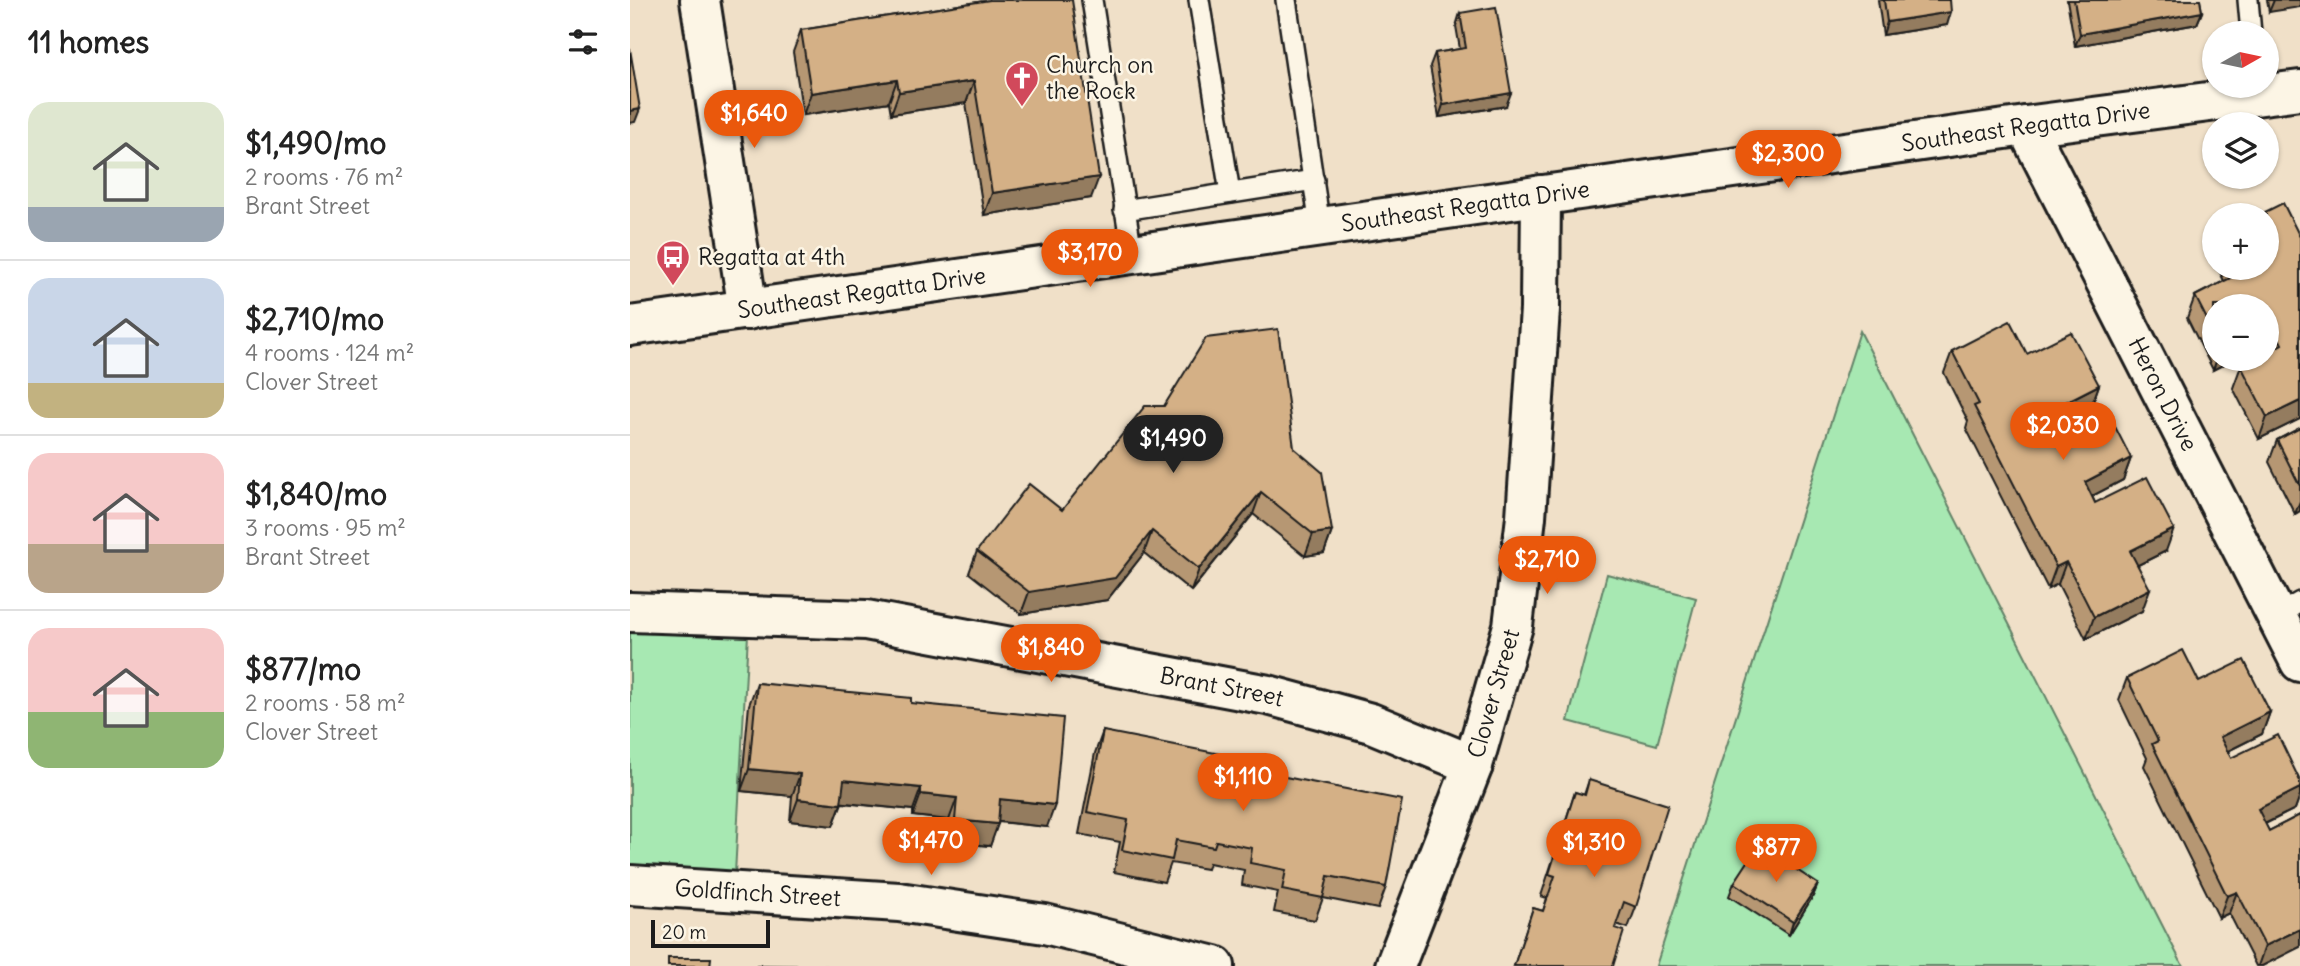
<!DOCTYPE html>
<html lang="en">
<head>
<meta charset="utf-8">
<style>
  :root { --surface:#fff; --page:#f6f6f6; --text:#222; --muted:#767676; --line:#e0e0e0; --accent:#ea580c }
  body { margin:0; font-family:Delius,sans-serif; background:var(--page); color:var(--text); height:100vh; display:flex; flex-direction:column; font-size:26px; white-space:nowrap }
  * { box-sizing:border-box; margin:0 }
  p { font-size:23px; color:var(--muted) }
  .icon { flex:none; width:38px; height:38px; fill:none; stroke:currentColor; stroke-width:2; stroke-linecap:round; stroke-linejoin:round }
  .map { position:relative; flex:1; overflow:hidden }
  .sheet { display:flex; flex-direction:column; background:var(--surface); width:630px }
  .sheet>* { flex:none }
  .needle { width:46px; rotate:81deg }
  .tools { position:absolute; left:1572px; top:21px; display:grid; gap:14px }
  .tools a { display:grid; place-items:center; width:77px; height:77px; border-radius:50%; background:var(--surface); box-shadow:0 2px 5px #0004; font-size:35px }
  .scale { position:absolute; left:21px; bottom:18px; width:119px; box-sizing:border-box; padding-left:7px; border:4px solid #1c1c1c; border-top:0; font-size:19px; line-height:24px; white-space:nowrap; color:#1c1c1c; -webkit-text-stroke:5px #fcf5e5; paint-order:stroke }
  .price { position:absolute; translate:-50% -60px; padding:0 16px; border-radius:24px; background:var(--accent); color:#fff; font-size:23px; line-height:46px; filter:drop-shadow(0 2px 4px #0008) }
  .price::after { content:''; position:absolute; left:50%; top:42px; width:21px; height:16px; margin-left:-10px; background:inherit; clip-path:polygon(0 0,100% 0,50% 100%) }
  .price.selected { background:#222; color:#fff }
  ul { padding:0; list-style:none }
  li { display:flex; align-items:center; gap:21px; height:175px; padding:0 28px }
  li+li { border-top:2px solid var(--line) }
  li span { display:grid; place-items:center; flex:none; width:196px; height:140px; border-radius:21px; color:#555 }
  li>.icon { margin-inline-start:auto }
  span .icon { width:84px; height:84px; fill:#fffc; stroke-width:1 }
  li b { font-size:30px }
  h2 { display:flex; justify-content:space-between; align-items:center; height:84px; padding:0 28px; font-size:30px }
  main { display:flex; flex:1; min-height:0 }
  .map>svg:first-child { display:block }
  .green { fill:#a7e8b2; stroke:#628267; stroke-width:2 }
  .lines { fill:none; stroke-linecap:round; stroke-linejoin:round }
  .service-casing { stroke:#1c1c1c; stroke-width:24 }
  .minor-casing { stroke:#1c1c1c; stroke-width:44 }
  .tertiary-casing { stroke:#1c1c1c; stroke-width:44 }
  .secondary-casing { stroke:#1c1c1c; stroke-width:44 }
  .service { stroke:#fcf5e5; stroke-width:19 }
  .minor { stroke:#fcf5e5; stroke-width:38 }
  .tertiary { stroke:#fcf5e5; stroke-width:38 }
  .secondary { stroke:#fcf5e5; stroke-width:38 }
  .wall { fill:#b69773; stroke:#1c1c1c; stroke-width:2 }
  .shaded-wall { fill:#947b5e; stroke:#1c1c1c; stroke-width:2 }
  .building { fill:#d4b086; stroke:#1c1c1c; stroke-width:2 }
  .labels { text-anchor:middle; stroke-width:5; stroke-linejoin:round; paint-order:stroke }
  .poi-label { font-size:23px; fill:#1c1c1c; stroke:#fcf5e5; text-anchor:start }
  .street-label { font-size:23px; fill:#1c1c1c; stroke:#fcf5e5 }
</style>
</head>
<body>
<main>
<section class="sheet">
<h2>11 homes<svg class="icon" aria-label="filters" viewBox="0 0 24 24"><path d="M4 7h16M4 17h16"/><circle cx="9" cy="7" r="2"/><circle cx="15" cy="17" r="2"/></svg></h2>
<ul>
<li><span style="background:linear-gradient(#dfe7d0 75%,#9aa5b1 0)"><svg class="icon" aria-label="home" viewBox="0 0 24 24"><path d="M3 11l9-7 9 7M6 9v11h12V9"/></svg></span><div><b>$1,490/mo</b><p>2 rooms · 76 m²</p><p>Brant Street</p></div></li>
<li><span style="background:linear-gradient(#c9d6e8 75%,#c2b280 0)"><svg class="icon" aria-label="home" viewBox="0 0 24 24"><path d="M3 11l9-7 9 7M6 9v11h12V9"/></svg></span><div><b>$2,710/mo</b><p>4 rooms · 124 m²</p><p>Clover Street</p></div></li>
<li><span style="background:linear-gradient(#f6c9c9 65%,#b9a48a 0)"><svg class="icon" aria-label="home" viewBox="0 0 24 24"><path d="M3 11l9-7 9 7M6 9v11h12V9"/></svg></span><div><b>$1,840/mo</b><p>3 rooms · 95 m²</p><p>Brant Street</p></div></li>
<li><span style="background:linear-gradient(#f6c9c9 60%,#8fb573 0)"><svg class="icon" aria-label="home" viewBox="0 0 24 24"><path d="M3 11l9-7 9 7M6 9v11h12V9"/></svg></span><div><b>$877/mo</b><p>2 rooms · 58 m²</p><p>Clover Street</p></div></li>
</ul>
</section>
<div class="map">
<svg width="1670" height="966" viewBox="0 0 1670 966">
  <rect width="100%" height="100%" fill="#f0e0c8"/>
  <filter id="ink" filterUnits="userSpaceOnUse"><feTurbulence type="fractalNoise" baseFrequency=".0143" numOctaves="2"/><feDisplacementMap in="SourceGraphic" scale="14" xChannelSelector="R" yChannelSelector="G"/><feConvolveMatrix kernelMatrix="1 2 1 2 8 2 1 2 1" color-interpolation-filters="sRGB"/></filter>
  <g filter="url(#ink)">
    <g class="green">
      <path d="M1230,331L1553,966H1026Z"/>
      <path d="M977,574L1066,598L1027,745L938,721Z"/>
      <path d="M0,612L119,616L104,892L0,885Z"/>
    </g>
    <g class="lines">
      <g class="service-casing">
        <g id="service">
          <path d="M462,0L502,253"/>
          <path d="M569,0L600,193"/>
          <path d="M656,0L690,226"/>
          <path d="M1618,0L1621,33"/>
          <path d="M494,210L684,180"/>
          <path d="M1646,616L1670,602"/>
        </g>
      </g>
      <g class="minor-casing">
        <g id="minor">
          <path id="s1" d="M1396,126L1670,662"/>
          <path id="s2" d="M0,612L236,620L638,695L741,723L843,765"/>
          <path id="s3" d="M0,885L269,902L415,924L585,966"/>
          <path id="s4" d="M765,966L843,765L883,626L896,517L910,309L911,195"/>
        </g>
      </g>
      <g class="tertiary-casing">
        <path id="tertiary" d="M70,0L118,310"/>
      </g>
      <g class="secondary-casing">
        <g id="secondary">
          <path id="s5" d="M0,326L1396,126L1670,90"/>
        </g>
      </g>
      <use href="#service" class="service"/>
      <use href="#minor" class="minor"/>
      <use href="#tertiary" class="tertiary"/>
      <use href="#secondary" class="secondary"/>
    </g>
    <g class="wall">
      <path d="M360,0L461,198L354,215L336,103L261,114L259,102L173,115L163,52L171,30Z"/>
      <path d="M1248,0H1320L1317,25L1253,35Z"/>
      <path d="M1437,0H1570L1572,12L1567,24L1445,46Z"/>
      <path d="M1637,0H1670L1639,12Z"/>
      <path d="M830,13L876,106L809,117L800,66L805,53L830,49L826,26Z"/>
      <path d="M1670,237V419L1629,439L1603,388L1611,366L1637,352L1636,349V306H1584V359H1604L1583,370L1557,318L1565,296L1594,281L1588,268H1636Z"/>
      <path d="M1322,351L1397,354L1469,385L1461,407L1427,424L1430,431L1501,458L1493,480L1462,496L1465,503L1536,551L1508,565L1512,611L1456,639L1428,584L1418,589L1336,428L1338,421L1314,373Z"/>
      <path d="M1670,428V511L1665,514L1639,462L1647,440Z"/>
      <path d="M664,448L702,531L694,553L675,556L623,514L561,591L514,553L477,600L391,614L339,573L347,551Z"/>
      <path d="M1497,678L1569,682L1640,712L1632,734L1598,751L1601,758L1670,781V795L1665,809L1635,824L1639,831L1670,815V947L1632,966H1626L1599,913L1589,918L1514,766L1517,758L1489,700Z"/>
      <path d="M127,683L281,703L417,827L368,822L360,846L317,842L319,820L283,816V810L212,803L203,826L160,821L162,796L111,791L119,705Z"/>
      <path d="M473,731L612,777L632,780L635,773L756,887L748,909L693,898L685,920L644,912L648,892L612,885L614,870L579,863L577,869L541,863L534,882L484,872L490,842L449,834L465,753Z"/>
      <path d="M959,780L1006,907L998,928L986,924L985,928L983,966H884L903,908L913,911L917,898L911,896L945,792L954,795Z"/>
      <path d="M1104,883L1188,884L1183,896L1159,935L1099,896Z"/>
    </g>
    <g class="shaded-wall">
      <path d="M1644,0H1670V7L1639,12Z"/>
      <path d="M1321,12L1317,25L1253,35L1257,22Z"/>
      <path d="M1572,12L1567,24L1445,46L1450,34Z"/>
      <path d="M267,80L259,102L173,115L181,93Z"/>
      <path d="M344,81L336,103L261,114L269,92Z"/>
      <path d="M881,93L876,106L809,117L813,105Z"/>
      <path d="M10,109L5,122L0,123V111Z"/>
      <path d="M469,177L461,198L354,215L362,193Z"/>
      <path d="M1641,322L1636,336V324Z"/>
      <path d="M1587,359H1604L1583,370Z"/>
      <path d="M1469,385L1461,407L1412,432L1420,410Z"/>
      <path d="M1670,401V419L1629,439L1637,417Z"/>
      <path d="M1501,458L1493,480L1447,504L1455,482Z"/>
      <path d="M631,492L623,514L561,591L569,569Z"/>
      <path d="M1670,501V511L1665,514Z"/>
      <path d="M1544,529L1536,551L1492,573L1500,551Z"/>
      <path d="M522,531L514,553L477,600L391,614L399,592Z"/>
      <path d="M702,531L694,553L675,556L683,534Z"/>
      <path d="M1436,562L1428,584L1418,589L1426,567Z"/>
      <path d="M1520,589L1512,611L1456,639L1464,617Z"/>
      <path d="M1640,712L1632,734L1582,759L1590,737Z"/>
      <path d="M119,769L170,774L162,796L111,791Z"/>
      <path d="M214,780L291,788L283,810L206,802Z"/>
      <path d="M1670,788V795L1665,809L1620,831L1628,809Z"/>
      <path d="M291,794L327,798L319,820L283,816Z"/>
      <path d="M168,799L211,804L203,826L160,821Z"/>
      <path d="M370,799L425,805L417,827L362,821Z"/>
      <path d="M325,820L368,824L360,846L317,842Z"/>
      <path d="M1188,884L1183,896L1159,935L1163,922Z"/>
      <path d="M1607,892L1599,913L1589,918L1597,896Z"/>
      <path d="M1670,929V947L1632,966H1628L1635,946Z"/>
    </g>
    <g class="building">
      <path d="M360,0H442L469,177L362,193L344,81L269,92L267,80L181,93L171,30Z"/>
      <path d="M1254,0H1320L1321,12L1257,22Z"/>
      <path d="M1444,0H1570L1572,12L1450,34Z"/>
      <path d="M866,7L881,93L813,105L805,53L836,48L830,13Z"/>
      <path d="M0,49L10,109L0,111Z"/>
      <path d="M1653,203L1670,237V401L1637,417L1611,366L1625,359H1636V353L1652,344L1641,322L1636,324V306H1584V333L1565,296L1610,273L1607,268H1636V215H1629Z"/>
      <path d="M1380,321L1397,354L1441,332L1469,385L1420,410L1430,431L1475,407L1501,458L1455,482L1465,503L1517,477L1544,529L1500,551L1520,589L1464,617L1436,562L1426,567L1344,406L1349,404L1322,351Z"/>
      <path d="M648,329L664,448L692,472L702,531L683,534L631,492L569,569L522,531L485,578L399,592L347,551L399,484L432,510L515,406H534L576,338Z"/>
      <path d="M1670,428V486L1647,440Z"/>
      <path d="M1553,650L1569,682L1614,660L1640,712L1590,737L1601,758L1648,735L1670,781V788L1628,809L1639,831L1670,815V929L1635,946L1607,892L1597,896L1522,744L1528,741L1497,678Z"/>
      <path d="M127,683L281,698V703L433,718L425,805L370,799L368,824L325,820L327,798L291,794V788L214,780L211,804L168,799L170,774L119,769Z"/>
      <path d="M473,731L616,759L612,777L633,780L635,773L772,800L756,887L698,876L693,898L652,890L656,870L620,863L622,848L586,841L584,847L546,840L542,860L492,850L498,820L457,812Z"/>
      <path d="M959,780L1038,805L1006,907L994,902L985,928L994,931L983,966H884L903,908L913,911L925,876L919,874L945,792L955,795Z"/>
      <path d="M1129,845L1188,884L1163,922L1104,883Z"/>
      <path d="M38,958H81L80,966H38Z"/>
      <path d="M127,965L199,966H127Z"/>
    </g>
  </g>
  <defs>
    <g id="church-pin" transform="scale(1.75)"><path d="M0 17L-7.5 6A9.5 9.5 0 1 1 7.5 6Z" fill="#d1495b" stroke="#fcf5e5"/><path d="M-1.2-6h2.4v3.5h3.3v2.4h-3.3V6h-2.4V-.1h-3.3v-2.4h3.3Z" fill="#fff"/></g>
    <g id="bus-pin" transform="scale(1.75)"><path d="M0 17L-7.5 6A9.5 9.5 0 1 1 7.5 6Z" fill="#d1495b" stroke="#fcf5e5"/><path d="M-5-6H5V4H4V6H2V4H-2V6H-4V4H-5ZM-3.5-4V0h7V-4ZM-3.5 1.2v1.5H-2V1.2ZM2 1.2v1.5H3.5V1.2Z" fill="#fff"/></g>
  </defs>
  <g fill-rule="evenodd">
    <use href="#church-pin" x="392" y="78"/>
    <use href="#bus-pin" x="43" y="257"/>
  </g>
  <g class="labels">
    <g class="poi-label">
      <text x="416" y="73">Church on<tspan x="416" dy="26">the Rock</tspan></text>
      <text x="68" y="265">Regatta at 4th</text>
    </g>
    <g class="street-label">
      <text dy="8" stroke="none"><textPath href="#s5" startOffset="1410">Southeast Regatta Drive</textPath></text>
      <text dy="8" stroke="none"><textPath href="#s5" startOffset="844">Southeast Regatta Drive</textPath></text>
      <text dy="8" stroke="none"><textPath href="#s5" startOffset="234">Southeast Regatta Drive</textPath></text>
      <text dy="8" stroke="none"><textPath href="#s1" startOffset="301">Heron Drive</textPath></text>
      <text dy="8" stroke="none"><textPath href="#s2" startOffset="598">Brant Street</textPath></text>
      <text dy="8" stroke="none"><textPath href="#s4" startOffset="290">Clover Street</textPath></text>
      <text dy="8" stroke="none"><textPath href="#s3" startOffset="128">Goldfinch Street</textPath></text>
    </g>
  </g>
</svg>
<div class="tools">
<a><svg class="needle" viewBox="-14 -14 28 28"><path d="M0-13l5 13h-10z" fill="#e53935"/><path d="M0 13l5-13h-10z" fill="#767676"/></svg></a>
<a><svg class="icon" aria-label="layers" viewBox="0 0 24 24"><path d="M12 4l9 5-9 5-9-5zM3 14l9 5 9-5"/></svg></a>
<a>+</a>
<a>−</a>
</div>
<div class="scale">20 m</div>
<b class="price" style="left:124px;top:150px">$1,640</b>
<b class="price" style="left:1158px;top:190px">$2,300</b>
<b class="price" style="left:460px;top:289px">$3,170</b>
<b class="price" style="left:1433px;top:462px">$2,030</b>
<b class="price selected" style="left:543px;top:475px">$1,490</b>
<b class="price" style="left:917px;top:596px">$2,710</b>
<b class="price" style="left:421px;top:684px">$1,840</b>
<b class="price" style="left:613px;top:813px">$1,110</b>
<b class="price" style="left:301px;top:877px">$1,470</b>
<b class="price" style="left:964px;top:879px">$1,310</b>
<b class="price" style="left:1146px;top:884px">$877</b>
</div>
</main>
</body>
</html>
